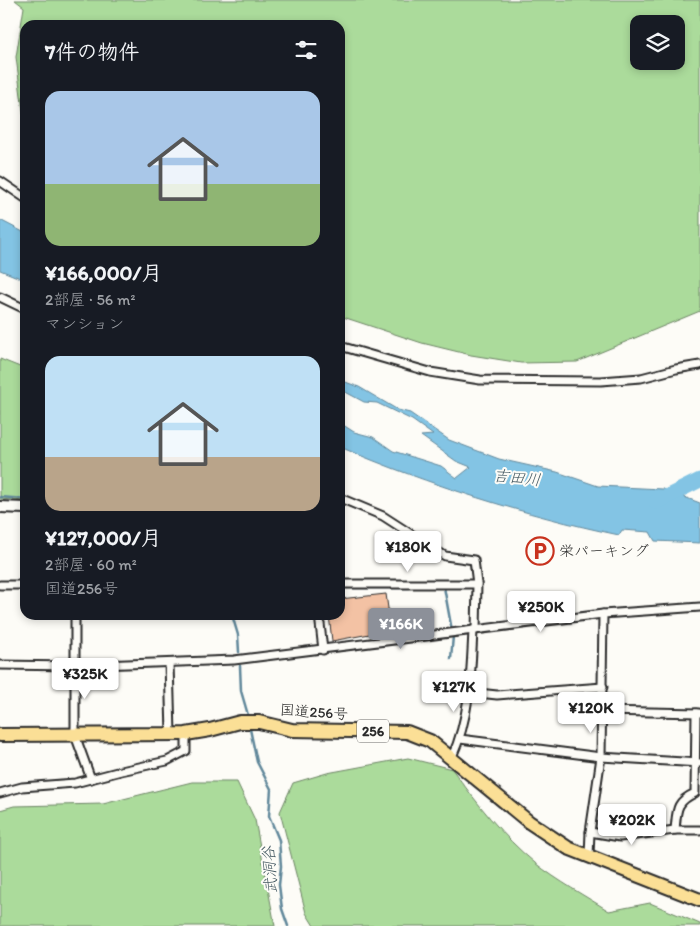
<!DOCTYPE html>
<html lang="ja">
<head>
<meta charset="utf-8">
<style>
  :root { --surface:#171b24; --page:#20242c; --text:#f1f3f6; --muted:#9ea1a6; --accent:#8c9099 }
  body { margin:0; font-family:Itim,"Klee One",sans-serif; background:var(--page); color:var(--text); height:100vh; display:flex; flex-direction:column; font-size:19px; white-space:nowrap }
  * { box-sizing:border-box; margin:0 }
  p { font-size:16px; color:var(--muted) }
  .icon { flex:none; width:28px; height:28px; fill:none; stroke:currentColor; stroke-width:2; stroke-linecap:round; stroke-linejoin:round }
  .map { position:relative; flex:1; overflow:hidden }
  .side { position:absolute; left:20px; top:20px; width:325px; height:600px; display:flex; flex-direction:column; background:var(--surface); border-radius:15px; box-shadow:0 2px 8px #0003 }
  .side>* { flex:none }
  .buttons { position:absolute; left:630px; top:15px; display:grid; gap:10px }
  .buttons a { display:grid; place-items:center; width:55px; height:55px; border-radius:10px; background:var(--surface); box-shadow:0 2px 8px #0003; font-size:25px }
  .price { position:absolute; translate:-50% -42px; padding:0 11px; border-radius:5px; background:#fff; color:#222; font-size:16px; line-height:32px; filter:drop-shadow(0 1px 2px #0008) }
  .price::after { content:''; position:absolute; left:50%; top:30px; width:15px; height:11px; margin-left:-8px; background:inherit; clip-path:polygon(0 0,100% 0,50% 100%) }
  .price.current { background:var(--accent); color:#fff }
  ul { padding:0; list-style:none }
  li { display:grid; align-content:center; gap:10px; height:265px; padding:0 25px }
  li span { display:grid; place-items:center; height:155px; border-radius:15px; color:#555 }
  li>.icon { margin-inline-start:auto }
  span .icon { width:90px; height:90px; fill:#fffc; stroke-width:1 }
  li b { font-size:21px }
  h2 { display:flex; justify-content:space-between; align-items:center; height:60px; padding:0 25px; font-size:21px }
  .map>svg:first-child { display:block }
  .green { fill:#abdb9b; stroke:#6b8363; fill-rule:evenodd }
  .water { fill:#83c4e4; stroke:#60879a }
  .lines { fill:none; stroke-linecap:round; stroke-linejoin:round }
  .stream { stroke:#60879a; stroke-width:2.5 }
  .river { stroke:#83c4e4; stroke-width:15 }
  .building { fill:#f3c2a4; stroke:#2b2b2b }
  .street-casing { stroke:#2b2b2b; stroke-width:11 }
  .secondary-casing { stroke:#2b2b2b; stroke-width:14 }
  .highway-casing { stroke:#2b2b2b; stroke-width:16 }
  .street { stroke:#fdfcf7; stroke-width:7 }
  .secondary { stroke:#fdfcf7; stroke-width:10 }
  .highway { stroke:#fbdf96; stroke-width:12 }
  .labels { text-anchor:middle; stroke-width:4; stroke-linejoin:round; paint-order:stroke }
  .shield { fill:#fdfcf7; stroke:#6a6a68; stroke-width:1 }
  .shield-label { font-size:14px; font-weight:bold; fill:#2b2b2b }
  .poi-label { font-size:15px; fill:#2b2b2b; stroke:#fdfcf7; text-anchor:start }
  .street-label { font-size:15px; fill:#2b2b2b; stroke:#fdfcf7 }
  .water-label { font-size:16px; font-style:italic; fill:#455962; stroke:#fdfcf7 }
</style>
</head>
<body>
<div class="map">
<svg width="700" height="926" viewBox="0 0 700 926">
  <rect width="100%" height="100%" fill="#fdfcf7"/>
  <filter id="ink" filterUnits="userSpaceOnUse"><feTurbulence type="fractalNoise" baseFrequency=".02" numOctaves="2"/><feDisplacementMap in="SourceGraphic" scale="10" xChannelSelector="R" yChannelSelector="G"/><feConvolveMatrix kernelMatrix="1 2 1 2 8 2 1 2 1" color-interpolation-filters="sRGB"/></filter>
  <g filter="url(#ink)">
    <g class="green">
      <path d="M15,0H700V311L577,362L521,363L471,355L422,343L340,316V25H25V127L16,57L24,7ZM639,24H676V61H639Z"/>
      <path d="M0,359L25,369V501L0,499Z"/>
      <path d="M408,758L452,769C477,803 502,836 535,863C558,881 585,896 609,911L650,903L700,924V926H314L306,913L280,812L293,783L327,773Z"/>
      <path d="M192,782H237L255,820L275,926H0V810L14,806L103,804Z"/>
    </g>
    <g class="water">
      <path d="M0,220L25,233V280L0,270Z"/>
      <path d="M340,380L359,387L398,410L410,413L449,440L499,459L557,472L598,486L663,489L700,503V543L655,541L650,532L622,530L619,535C524,515 430,485 340,447V423L354,432L373,437L393,451L441,466L457,478L471,467L456,461L421,436L433,435L412,420L377,403L364,402L340,389Z"/>
    </g>
    <g class="lines">
      <g class="stream">
        <path d="M0,497L25,499"/>
        <path d="M444,587L453,636L451,659"/>
        <path d="M340,588H409"/>
        <path d="M232,615L238,635L239,652"/>
        <path d="M240,666L241,691L248,715"/>
        <path d="M250,729L257,762L271,789L269,816L279,840L281,866L279,885L282,909L288,926"/>
      </g>
      <path class="river" d="M656,502L700,480"/>
    </g>
    <path class="building" d="M386,594L391,630L332,641L329,615H340V599Z"/>
    <g class="lines">
      <g class="street-casing">
        <g id="street">
          <path d="M0,181L25,198"/>
          <path d="M0,297L25,309"/>
          <path d="M340,346L430,372L480,380L601,381L641,378L676,369L700,365"/>
          <path d="M340,498L383,516L445,556L474,560L477,584L476,630"/>
          <path d="M340,584H477"/>
          <path d="M0,585H25"/>
          <path d="M75,615V735L91,779"/>
          <path d="M319,615L323,650"/>
          <path d="M169,663L171,734"/>
          <path d="M0,665L73,666L234,660L603,614L700,607"/>
          <path d="M469,692L497,695L603,687"/>
          <path d="M602,711L699,713"/>
          <path d="M460,739L601,757L700,763"/>
          <path d="M452,757C470,717 471,673 473,630"/>
          <path d="M0,793L22,787L75,783L121,771L167,761L186,751V734"/>
          <path d="M675,830C677,811 675,802 695,793L696,713"/>
          <path d="M590,832L620,837L675,830H700"/>
          <path d="M589,856L590,832L601,757L603,614"/>
        </g>
      </g>
      <g class="secondary-casing">
        <path id="secondary" d="M0,507L25,508"/>
      </g>
      <g class="highway-casing">
        <path id="highway" d="M0,735L186,734L210,730L240,722H259L292,730L407,732L430,741L529,822L568,848L700,900"/>
      </g>
      <use href="#street" class="street"/>
      <use href="#secondary" class="secondary"/>
      <use href="#highway" class="highway"/>
    </g>
  </g>
  <defs>
    <g id="parking-ring" transform="scale(1.4375)"><circle r="9.5" fill="#fdfcf7" stroke="#c8321e" stroke-width="1.5"/><path d="M-3.5-5.5H1a3.5 3.5 0 0 1 0 7H-1V5.5H-3.5ZM-1-3.4V-.6H.8a1.4 1.4 0 0 0 0-2.8Z" fill="#c8321e"/></g>
  </defs>
  <g fill-rule="evenodd">
    <use href="#parking-ring" x="540" y="551"/>
  </g>
  <g class="labels">
    <rect class="shield" x="357" y="719.5" width="32" height="23" rx="4"/>
    <g class="shield-label">
      <text x="373" y="736">256</text>
    </g>
    <g class="poi-label">
      <text x="559" y="556">栄パーキング</text>
    </g>
    <g class="street-label">
      <text transform="translate(314 712) rotate(4)" y="5">国道256号</text>
    </g>
    <g class="water-label">
      <text transform="translate(517 477) rotate(6)" y="6">吉田川</text>
      <text transform="translate(269 870) rotate(-94)" y="6">武洞谷</text>
    </g>
  </g>
</svg>
<div class="buttons">
<a><svg class="icon" aria-label="layers" viewBox="0 0 24 24"><path d="M12 4l9 5-9 5-9-5zM3 14l9 5 9-5"/></svg></a>
</div>
<b class="price" style="left:408px;top:573px">¥180K</b>
<b class="price" style="left:541px;top:633px">¥250K</b>
<b class="price current" style="left:401px;top:650px">¥166K</b>
<b class="price" style="left:85px;top:700px">¥325K</b>
<b class="price" style="left:454px;top:713px">¥127K</b>
<b class="price" style="left:591px;top:734px">¥120K</b>
<b class="price" style="left:632px;top:846px">¥202K</b>
<section class="side">
<h2>7件の物件<svg class="icon" aria-label="filters" viewBox="0 0 24 24"><path d="M4 7h16M4 17h16"/><circle cx="9" cy="7" r="2"/><circle cx="15" cy="17" r="2"/></svg></h2>
<ul>
<li><span style="background:linear-gradient(#a9c7e8 60%,#8fb573 0)"><svg class="icon" aria-label="home" viewBox="0 0 24 24"><path d="M3 11l9-7 9 7M6 9v11h12V9"/></svg></span><div><b>¥166,000/月</b><p>2部屋 · 56 m²</p><p>マンション</p></div></li>
<li><span style="background:linear-gradient(#bfe0f5 65%,#b9a48a 0)"><svg class="icon" aria-label="home" viewBox="0 0 24 24"><path d="M3 11l9-7 9 7M6 9v11h12V9"/></svg></span><div><b>¥127,000/月</b><p>2部屋 · 60 m²</p><p>国道256号</p></div></li>
</ul>
</section>
</div>
</body>
</html>
